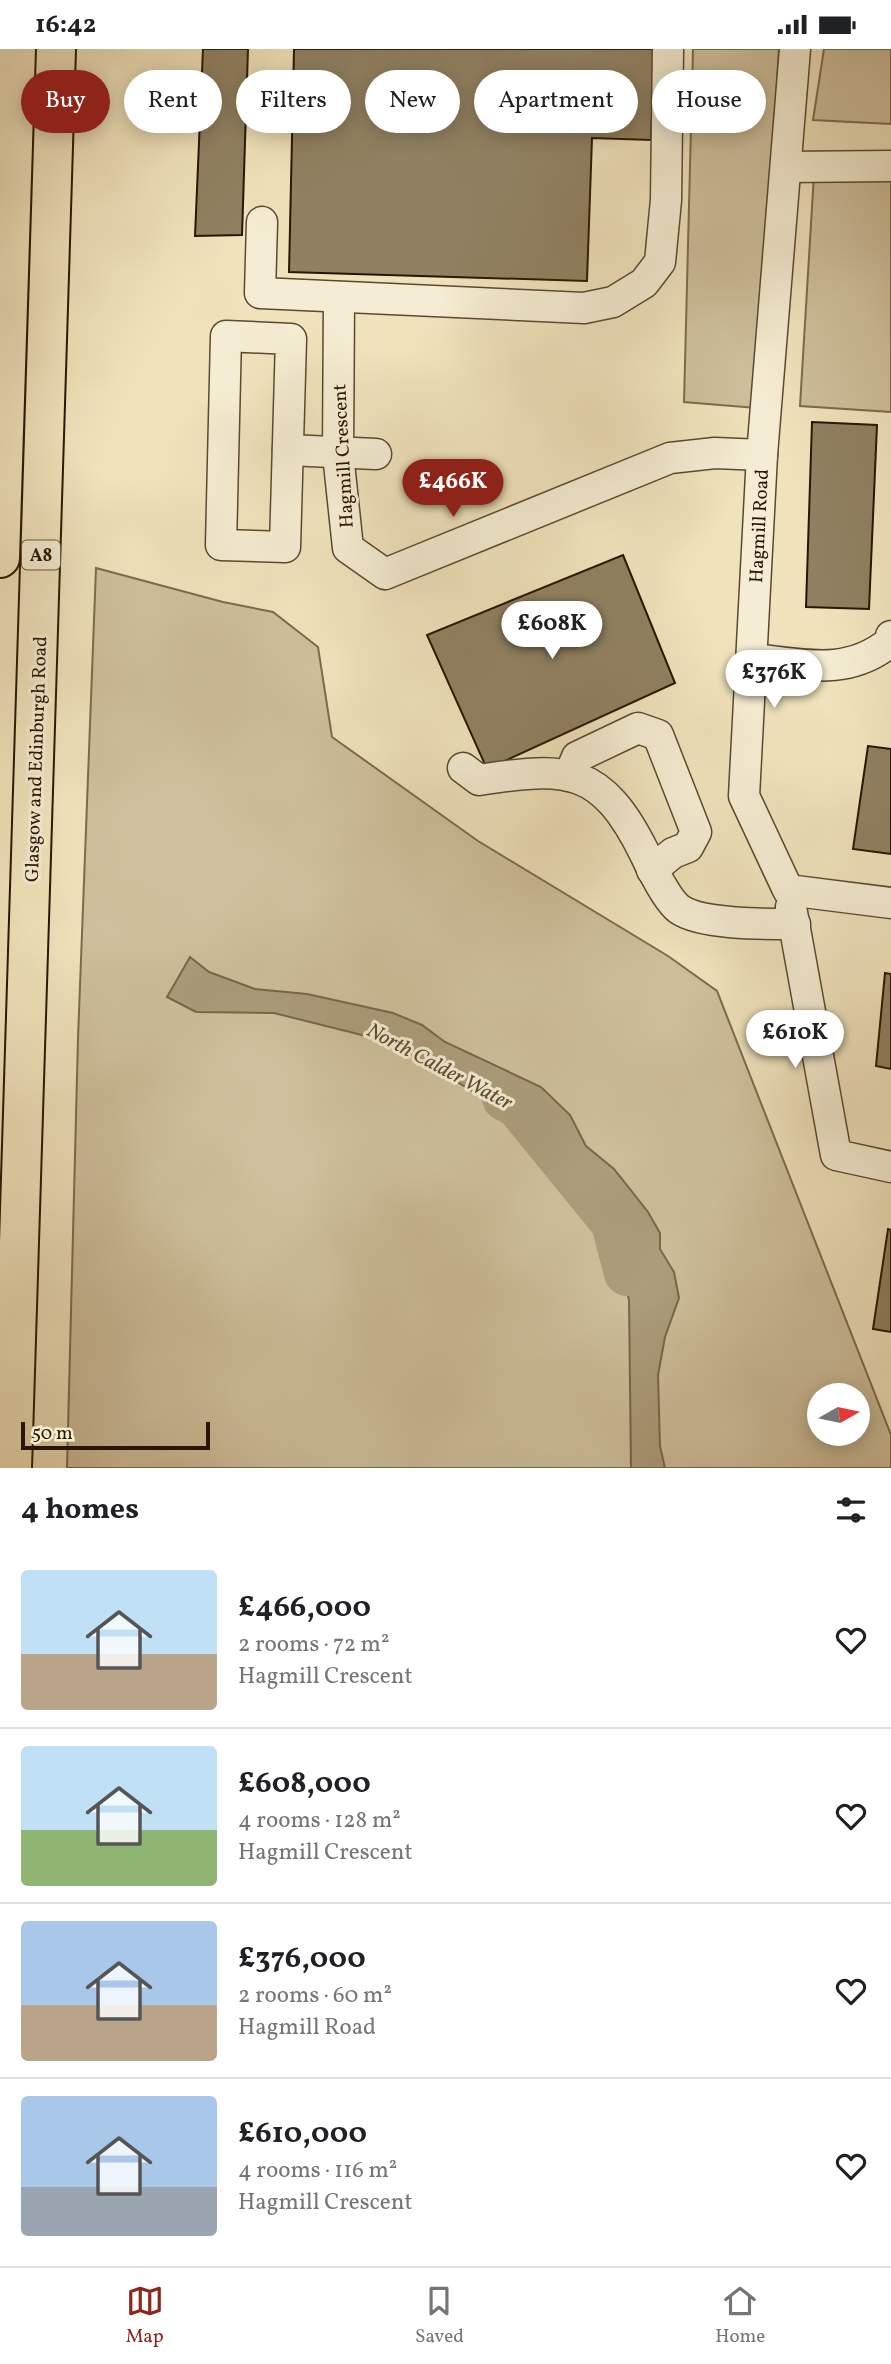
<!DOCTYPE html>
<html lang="en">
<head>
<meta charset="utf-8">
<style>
  :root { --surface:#fff; --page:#f2f2f2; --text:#202124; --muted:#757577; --line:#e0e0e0; --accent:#8f2418 }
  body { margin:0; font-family:Vollkorn,serif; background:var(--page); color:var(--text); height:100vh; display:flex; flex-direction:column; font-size:26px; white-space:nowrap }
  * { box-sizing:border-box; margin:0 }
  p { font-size:23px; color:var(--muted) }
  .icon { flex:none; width:38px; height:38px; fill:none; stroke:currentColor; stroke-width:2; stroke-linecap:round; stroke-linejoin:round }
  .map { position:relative; height:1419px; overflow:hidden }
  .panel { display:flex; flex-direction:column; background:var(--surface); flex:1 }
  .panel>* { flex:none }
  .banner { position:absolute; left:21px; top:21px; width:850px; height:63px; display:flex; gap:14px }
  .needle { width:46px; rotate:81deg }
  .tools { position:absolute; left:807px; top:1334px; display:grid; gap:14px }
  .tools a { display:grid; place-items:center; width:63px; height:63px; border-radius:50%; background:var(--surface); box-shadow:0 4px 18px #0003; font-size:35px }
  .scale { position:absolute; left:21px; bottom:18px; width:189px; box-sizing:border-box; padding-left:7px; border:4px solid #291600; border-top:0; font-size:19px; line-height:24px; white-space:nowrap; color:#291600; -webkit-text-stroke:5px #f5edd3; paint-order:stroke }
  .price { position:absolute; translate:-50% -60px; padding:0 16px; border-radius:24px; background:#fff; color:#222; font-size:23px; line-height:46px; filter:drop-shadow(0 2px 4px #0008) }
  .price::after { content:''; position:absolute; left:50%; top:42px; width:21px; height:16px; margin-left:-10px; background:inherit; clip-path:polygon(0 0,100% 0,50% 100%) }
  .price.active { background:var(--accent); color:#fff }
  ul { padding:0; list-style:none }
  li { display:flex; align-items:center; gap:21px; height:175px; padding:0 21px }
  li+li { border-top:2px solid var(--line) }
  li span { display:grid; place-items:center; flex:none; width:196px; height:140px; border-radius:7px; color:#555 }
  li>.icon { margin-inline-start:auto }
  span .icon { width:84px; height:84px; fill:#fffc; stroke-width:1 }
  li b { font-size:30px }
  h2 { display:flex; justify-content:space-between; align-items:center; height:84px; padding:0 21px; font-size:30px }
  .pill { padding:0 24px; border-radius:32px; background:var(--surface); box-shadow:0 4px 18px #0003; font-size:24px; line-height:63px }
  .pill.active { background:var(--accent); color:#fff }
  .status { display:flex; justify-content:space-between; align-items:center; height:49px; padding:0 35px; background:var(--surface); direction:ltr }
  .status svg { height:19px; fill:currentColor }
  .dock { display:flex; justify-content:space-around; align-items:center; height:98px; border-top:2px solid var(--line); background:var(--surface); font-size:19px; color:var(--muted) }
  .dock a { display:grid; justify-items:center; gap:4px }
  .dock .active { color:var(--accent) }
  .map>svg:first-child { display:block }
  .green { fill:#cec09c; stroke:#7c6b4e; stroke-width:2; fill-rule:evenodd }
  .water { fill:#ac9d7c; stroke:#78674a; stroke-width:2 }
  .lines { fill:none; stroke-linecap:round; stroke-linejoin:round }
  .river { stroke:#ac9d7c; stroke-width:46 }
  .building { fill:#908162; stroke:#291600; stroke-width:2 }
  .minor-casing { stroke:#5b492f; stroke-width:33 }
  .highway-casing { stroke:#291600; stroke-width:42 }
  .minor { stroke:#f5edd3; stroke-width:30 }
  .highway { stroke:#f0e3bc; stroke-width:38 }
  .labels { text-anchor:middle; stroke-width:6; stroke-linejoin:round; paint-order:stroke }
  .shield { fill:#f5edd3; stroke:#66563f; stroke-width:2 }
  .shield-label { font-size:18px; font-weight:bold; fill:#291600 }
  .street-label { font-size:19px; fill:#291600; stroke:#f5edd3 }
  .water-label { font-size:21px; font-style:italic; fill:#5d4c32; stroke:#f5edd3 }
</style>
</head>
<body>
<div class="status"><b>16:42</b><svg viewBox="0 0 49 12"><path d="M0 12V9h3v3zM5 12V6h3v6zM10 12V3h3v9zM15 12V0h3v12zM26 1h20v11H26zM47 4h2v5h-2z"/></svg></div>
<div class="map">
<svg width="891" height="1419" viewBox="0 0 891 1419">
  <rect width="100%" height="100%" fill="#f0e3bc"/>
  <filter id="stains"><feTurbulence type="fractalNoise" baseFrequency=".00286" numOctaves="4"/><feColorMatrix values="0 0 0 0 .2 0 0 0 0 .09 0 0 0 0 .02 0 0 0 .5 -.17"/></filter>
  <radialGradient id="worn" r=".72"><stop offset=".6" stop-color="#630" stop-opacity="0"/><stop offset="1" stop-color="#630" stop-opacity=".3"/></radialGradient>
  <g class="green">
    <path d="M693,0H779L756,359L684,353Z"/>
    <path d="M824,0H891V75L813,71Z"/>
    <path d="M814,125L891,129V363L800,357Z"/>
    <path d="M96,519L223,553L273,563L318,598L332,688L478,792L668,907L717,942L891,1386V1419H67L78,989ZM819,1346H858V1384H819Z"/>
  </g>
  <path class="water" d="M190,908L209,923L255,940L307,945L393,964L422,976L445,993L541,1038L570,1066L586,1097L614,1120L648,1163L660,1184V1200L674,1223L679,1249L665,1288L658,1326L660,1397L665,1419H631L629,1251L602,1140L570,1109L515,1067L401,1000L370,988L274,964L196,963L167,948Z"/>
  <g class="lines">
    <path class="river" d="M505,1049L518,1056L614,1174L627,1224"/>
  </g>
  <g class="building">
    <path d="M203,0H248L242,186L195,187Z"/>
    <path d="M294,0H654L651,91L592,89L587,232L289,223Z"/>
    <path d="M812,373L877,376L869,560L806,558Z"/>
    <path d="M623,506L675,634L487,720L427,586Z"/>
    <path d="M868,697L891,700V805L853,800Z"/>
    <path d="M885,924L891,925V1020L876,1017Z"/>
    <path d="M888,1180L891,1181V1283L873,1280Z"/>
  </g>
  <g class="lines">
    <g class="minor-casing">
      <g id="minor">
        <path d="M795,0L762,406L744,747L788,841L891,854"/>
        <path d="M786,118L891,117"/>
        <path d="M262,173L260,244L584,259L613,253L644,234L660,213L666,151L668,0"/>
        <path d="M339,248L338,405L348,499L385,525L670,409L715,404L762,406"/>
        <path d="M226,287L291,290L285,498L221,496Z"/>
        <path d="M288,401L376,405"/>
        <path d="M752,610C803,615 847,628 890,593L891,587"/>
        <path d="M463,719L479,731C569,717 602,718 645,805C651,818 667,851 679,860C701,876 768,875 795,875"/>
        <path d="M569,727L577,708L638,679L658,686L696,783L688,798L673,804L652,821"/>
        <path d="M791,858L836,1106L891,1118"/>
      </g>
    </g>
    <g class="highway-casing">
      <g id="highway">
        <path d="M0,509L16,0"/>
        <path d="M12,1419L56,0"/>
      </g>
    </g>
    <use href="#minor" class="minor"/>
    <use href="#highway" class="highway"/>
  </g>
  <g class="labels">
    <rect class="shield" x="22" y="491.5" width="38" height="29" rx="5"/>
    <g class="shield-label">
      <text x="41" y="512">A8</text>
    </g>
    <g class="street-label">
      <text transform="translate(342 407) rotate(-93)" y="7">Hagmill Crescent</text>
      <text transform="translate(758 477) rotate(-87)" y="7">Hagmill Road</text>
      <text transform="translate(35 710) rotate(-88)" y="7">Glasgow and Edinburgh Road</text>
    </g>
    <g class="water-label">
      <text transform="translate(440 1017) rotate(28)" y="7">North Calder Water</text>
    </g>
  </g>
  <rect width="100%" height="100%" filter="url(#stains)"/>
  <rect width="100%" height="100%" fill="url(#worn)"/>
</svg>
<div class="tools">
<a><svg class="needle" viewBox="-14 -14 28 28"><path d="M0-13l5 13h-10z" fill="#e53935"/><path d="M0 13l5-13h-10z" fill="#757577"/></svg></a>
</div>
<div class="scale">50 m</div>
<b class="price active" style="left:453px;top:470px">£466K</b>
<b class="price" style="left:552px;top:612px">£608K</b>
<b class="price" style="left:774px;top:661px">£376K</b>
<b class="price" style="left:795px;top:1021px">£610K</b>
<div class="banner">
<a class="pill active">Buy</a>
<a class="pill">Rent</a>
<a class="pill">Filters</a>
<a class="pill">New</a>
<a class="pill">Apartment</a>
<a class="pill">House</a>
</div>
</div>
<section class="panel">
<h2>4 homes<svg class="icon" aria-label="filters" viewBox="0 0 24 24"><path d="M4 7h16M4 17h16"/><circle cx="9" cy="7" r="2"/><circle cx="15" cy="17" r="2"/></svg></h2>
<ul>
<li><span style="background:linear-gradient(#bfe0f5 60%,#b9a48a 0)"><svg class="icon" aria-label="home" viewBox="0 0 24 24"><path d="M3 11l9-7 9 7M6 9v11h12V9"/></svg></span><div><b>£466,000</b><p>2 rooms · 72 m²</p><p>Hagmill Crescent</p></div><svg class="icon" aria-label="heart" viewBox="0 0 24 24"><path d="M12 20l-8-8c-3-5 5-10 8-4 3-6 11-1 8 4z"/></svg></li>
<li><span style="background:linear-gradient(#bfe0f5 60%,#8fb573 0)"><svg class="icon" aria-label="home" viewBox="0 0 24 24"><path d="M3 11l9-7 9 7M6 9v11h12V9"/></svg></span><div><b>£608,000</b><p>4 rooms · 128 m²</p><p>Hagmill Crescent</p></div><svg class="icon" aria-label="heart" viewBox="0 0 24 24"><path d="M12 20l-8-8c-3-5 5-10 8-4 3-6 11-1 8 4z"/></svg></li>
<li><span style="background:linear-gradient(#a9c7e8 60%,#b9a48a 0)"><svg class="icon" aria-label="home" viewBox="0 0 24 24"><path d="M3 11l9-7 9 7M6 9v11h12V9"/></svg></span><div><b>£376,000</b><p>2 rooms · 60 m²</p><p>Hagmill Road</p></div><svg class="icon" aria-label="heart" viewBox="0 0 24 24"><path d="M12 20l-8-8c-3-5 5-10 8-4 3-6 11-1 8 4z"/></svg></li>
<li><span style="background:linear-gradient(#a9c7e8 65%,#9aa5b1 0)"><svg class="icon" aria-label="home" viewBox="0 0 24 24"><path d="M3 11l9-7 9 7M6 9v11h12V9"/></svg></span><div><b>£610,000</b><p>4 rooms · 116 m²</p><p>Hagmill Crescent</p></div><svg class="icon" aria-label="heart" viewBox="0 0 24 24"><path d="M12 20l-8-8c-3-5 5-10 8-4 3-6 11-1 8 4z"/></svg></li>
</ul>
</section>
<nav class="dock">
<a class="active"><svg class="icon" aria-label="map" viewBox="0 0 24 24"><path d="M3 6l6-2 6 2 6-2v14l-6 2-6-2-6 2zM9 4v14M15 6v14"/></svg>Map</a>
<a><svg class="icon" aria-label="saved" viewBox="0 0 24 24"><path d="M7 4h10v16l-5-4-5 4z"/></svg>Saved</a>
<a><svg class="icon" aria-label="home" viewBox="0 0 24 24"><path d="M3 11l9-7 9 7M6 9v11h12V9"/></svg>Home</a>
</nav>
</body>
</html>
